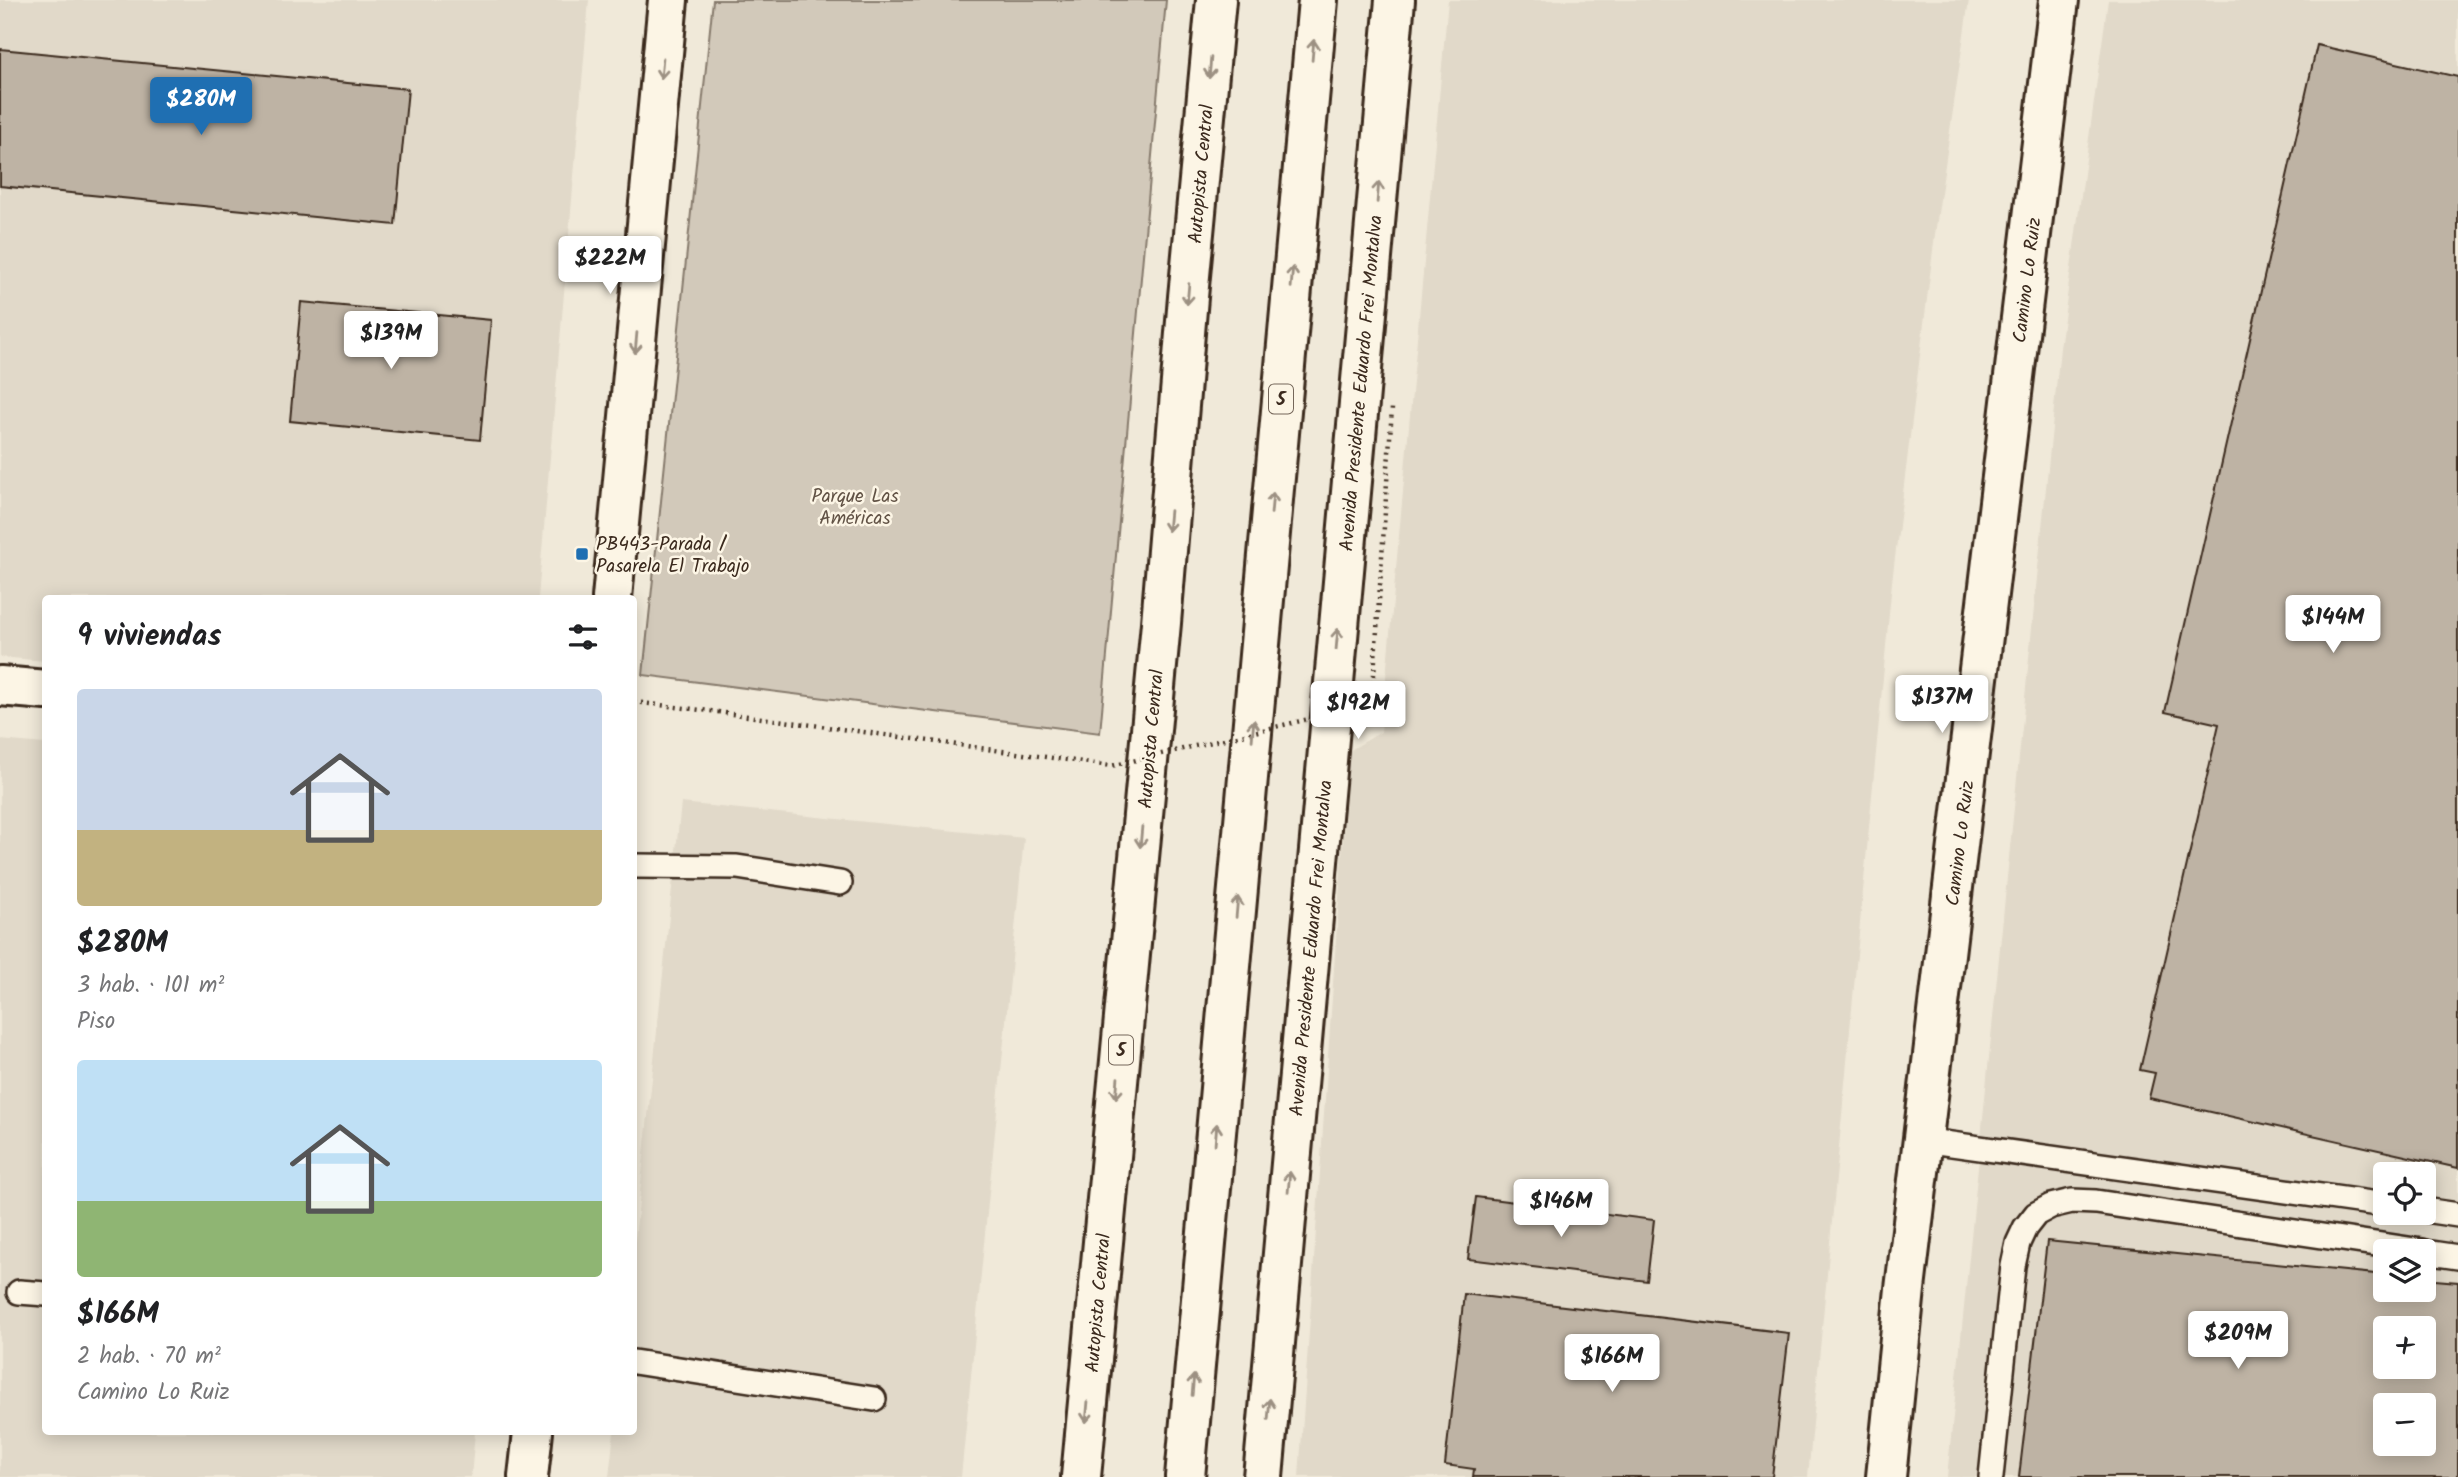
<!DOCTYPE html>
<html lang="es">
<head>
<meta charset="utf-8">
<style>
  :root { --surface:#fff; --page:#f2f2f2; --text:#202124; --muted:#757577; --accent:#1f6fb2 }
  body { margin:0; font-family:Kalam,sans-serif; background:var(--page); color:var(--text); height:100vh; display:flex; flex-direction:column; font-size:26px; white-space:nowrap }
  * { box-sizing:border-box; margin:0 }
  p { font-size:23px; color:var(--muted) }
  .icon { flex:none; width:38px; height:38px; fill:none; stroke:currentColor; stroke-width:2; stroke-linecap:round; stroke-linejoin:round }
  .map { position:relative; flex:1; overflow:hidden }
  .details { position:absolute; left:42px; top:595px; width:595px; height:840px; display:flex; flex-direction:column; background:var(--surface); border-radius:7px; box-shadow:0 4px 18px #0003 }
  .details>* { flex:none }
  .buttons { position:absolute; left:2373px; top:1162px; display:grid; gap:14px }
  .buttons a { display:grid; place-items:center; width:63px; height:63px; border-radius:7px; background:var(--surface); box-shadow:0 4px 18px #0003; font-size:35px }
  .price { position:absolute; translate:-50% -60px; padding:0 16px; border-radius:7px; background:#fff; color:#222; font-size:23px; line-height:46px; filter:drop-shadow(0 2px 4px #0008) }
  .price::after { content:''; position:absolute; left:50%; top:42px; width:21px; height:16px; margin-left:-10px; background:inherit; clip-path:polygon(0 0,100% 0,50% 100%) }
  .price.selected { background:var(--accent); color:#fff }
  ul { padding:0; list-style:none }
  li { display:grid; align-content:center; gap:14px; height:371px; padding:0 35px }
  li span { display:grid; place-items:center; height:217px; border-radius:7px; color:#555 }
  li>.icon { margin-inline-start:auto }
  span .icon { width:126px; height:126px; fill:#fffc; stroke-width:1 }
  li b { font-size:30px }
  h2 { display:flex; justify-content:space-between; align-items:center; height:84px; padding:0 35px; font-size:30px }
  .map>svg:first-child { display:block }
  .built { fill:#e1d9c9; fill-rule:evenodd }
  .green { fill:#d2c9ba; stroke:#867a6c; stroke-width:2 }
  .building { fill:#beb3a4; stroke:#3b2a1e; stroke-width:2; fill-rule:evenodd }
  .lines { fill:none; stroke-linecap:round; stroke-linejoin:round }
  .service-casing { stroke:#3b2a1e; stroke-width:28 }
  .minor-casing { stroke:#3b2a1e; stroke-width:44 }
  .secondary-casing { stroke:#3b2a1e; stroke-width:44 }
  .motorway-casing { stroke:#3b2a1e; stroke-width:44 }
  .path { stroke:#3b2a1e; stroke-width:4.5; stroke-dasharray:2 5; stroke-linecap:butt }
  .service { stroke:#fcf5e5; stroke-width:23 }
  .minor { stroke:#fcf5e5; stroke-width:38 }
  .secondary { stroke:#fcf5e5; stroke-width:38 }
  .motorway { stroke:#fcf5e5; stroke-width:38 }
  .path-bridge { stroke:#3b2a1e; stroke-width:4.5; stroke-dasharray:2 5; stroke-linecap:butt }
  .oneway { stroke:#9c9082 }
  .poi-dot { fill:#1f6fb2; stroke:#fcf5e5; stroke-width:2.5 }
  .labels { text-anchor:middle; stroke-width:5; stroke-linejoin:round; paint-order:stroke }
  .shield { fill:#fcf5e5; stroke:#75675a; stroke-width:2 }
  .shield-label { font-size:18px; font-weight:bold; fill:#3b2a1e }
  .street-label { font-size:19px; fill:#3b2a1e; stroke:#fcf5e5 }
  .park-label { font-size:19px; fill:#615245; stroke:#fcf5e5 }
  .poi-label { font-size:19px; fill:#3b2a1e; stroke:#fcf5e5; text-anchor:start }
</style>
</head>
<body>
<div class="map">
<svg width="2458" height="1477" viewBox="0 0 2458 1477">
  <rect width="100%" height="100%" fill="#f0e9d9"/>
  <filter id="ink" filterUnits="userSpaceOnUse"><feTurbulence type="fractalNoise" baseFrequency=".0143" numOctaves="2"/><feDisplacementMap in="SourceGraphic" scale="14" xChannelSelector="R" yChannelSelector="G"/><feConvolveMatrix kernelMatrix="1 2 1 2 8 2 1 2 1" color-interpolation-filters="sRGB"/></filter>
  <g filter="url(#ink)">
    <g class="built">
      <path d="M0,0H589L538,598H46L45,661L0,657Z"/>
      <path d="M1448,0H1969L1935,234L1892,582L1808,1477H1299L1349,751L1381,732Z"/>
      <path d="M2108,0H2458V1477H1947L2060,348ZM2385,1174H2424V1213H2385ZM2385,1251H2424V1290H2385ZM2385,1328H2424V1367H2385ZM2385,1405H2424V1444H2385Z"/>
      <path d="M0,740L45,744L46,1432H475L471,1477H0Z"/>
      <path d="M681,803L1024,838L961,1477H609L614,1432H634V1249Z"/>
    </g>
    <path class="green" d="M713,0H1166L1100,733L643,675Z"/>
    <g class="building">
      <path d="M2317,45L2458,77V1168L2149,1098L2155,1073L2140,1070L2219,724L2165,712Z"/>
      <path d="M0,49L408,89L395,225L0,186Z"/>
      <path d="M301,302L491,320L480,440L290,421Z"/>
      <path d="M1476,1197L1654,1220L1647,1281L1468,1259Z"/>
      <path d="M2047,1241L2385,1275V1290H2424V1279L2458,1282V1477H2019ZM2385,1328H2424V1367H2385ZM2385,1405H2424V1444H2385Z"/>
      <path d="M1464,1294L1789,1333L1772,1477H1473L1474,1469L1445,1465Z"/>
    </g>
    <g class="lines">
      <g class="service-casing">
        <g id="service">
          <path d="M634,866L737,867L840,883"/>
          <path d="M1923,1140L2385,1205"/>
          <path d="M2424,1210L2458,1215"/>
          <path d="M2424,1252L2458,1257"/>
          <path d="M19,1292L46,1294"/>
          <path d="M634,1362L874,1399"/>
          <path d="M1991,1477L2013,1266L2018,1243L2025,1228L2036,1214L2051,1206L2072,1201L2096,1202L2422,1251"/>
        </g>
      </g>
      <g class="minor-casing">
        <g id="minor">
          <path d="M0,686L46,690"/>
          <path d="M1886,1477L1905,1289L2059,0"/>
        </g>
      </g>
      <g class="secondary-casing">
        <g id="secondary">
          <path d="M612,598L668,0"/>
          <path d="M528,1477L533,1432"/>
          <path d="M1263,1477L1395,0"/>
        </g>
      </g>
      <g class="motorway-casing">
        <g id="motorway">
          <path d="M1081,1477L1161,623L1188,297L1216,0"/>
          <path d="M1185,1477L1318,0"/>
        </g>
      </g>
      <path class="path" d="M634,702L718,712"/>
      <use href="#service" class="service"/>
      <use href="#minor" class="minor"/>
      <use href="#secondary" class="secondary"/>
      <use href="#motorway" class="motorway"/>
      <path class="path-bridge" d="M718,712L1111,766L1372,704L1392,408"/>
    </g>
    <defs><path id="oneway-shaft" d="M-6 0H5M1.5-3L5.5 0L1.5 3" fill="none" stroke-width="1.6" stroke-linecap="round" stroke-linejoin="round" transform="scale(1.75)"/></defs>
    <g class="oneway">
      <use href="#oneway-shaft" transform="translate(1313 50) rotate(-85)"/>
      <use href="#oneway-shaft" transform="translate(662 68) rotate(95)"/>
      <use href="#oneway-shaft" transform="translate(1210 68) rotate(95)"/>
      <use href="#oneway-shaft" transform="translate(1378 192) rotate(-85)"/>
      <use href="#oneway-shaft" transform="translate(1292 277) rotate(-85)"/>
      <use href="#oneway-shaft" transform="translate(1188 294) rotate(95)"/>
      <use href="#oneway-shaft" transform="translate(636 343) rotate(95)"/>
      <use href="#oneway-shaft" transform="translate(1272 503) rotate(-85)"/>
      <use href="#oneway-shaft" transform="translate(1169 521) rotate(95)"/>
      <use href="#oneway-shaft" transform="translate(1337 639) rotate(-85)"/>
      <use href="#oneway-shaft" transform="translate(1253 730) rotate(-85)"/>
      <use href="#oneway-shaft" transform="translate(1141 837) rotate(95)"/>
      <use href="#oneway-shaft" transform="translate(1237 907) rotate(-85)"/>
      <use href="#oneway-shaft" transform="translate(1117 1088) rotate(95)"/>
      <use href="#oneway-shaft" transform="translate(1216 1134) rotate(-85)"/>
      <use href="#oneway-shaft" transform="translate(1289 1182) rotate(-85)"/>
      <use href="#oneway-shaft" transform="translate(1193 1385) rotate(-85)"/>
      <use href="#oneway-shaft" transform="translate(1269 1409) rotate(-85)"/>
      <use href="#oneway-shaft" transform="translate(1087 1412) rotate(95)"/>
    </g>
  </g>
  <rect class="poi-dot" x="575" y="547" width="14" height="14" rx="3.5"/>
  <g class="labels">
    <g class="shield">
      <rect x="1269" y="384.5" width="24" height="29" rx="5"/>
      <rect x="1109" y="1035.5" width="24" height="29" rx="5"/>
    </g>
    <g class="shield-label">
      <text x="1281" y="405">5</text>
      <text x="1121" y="1056">5</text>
    </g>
    <g class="street-label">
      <text transform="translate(1200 174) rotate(-85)" y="7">Autopista Central</text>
      <text transform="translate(2026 280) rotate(-83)" y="7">Camino Lo Ruiz</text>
      <text transform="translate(1360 383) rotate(-85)" y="7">Avenida Presidente Eduardo Frei Montalva</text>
      <text transform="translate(1150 739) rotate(-85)" y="7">Autopista Central</text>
      <text transform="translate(1959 843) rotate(-83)" y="7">Camino Lo Ruiz</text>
      <text transform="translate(1310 948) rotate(-85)" y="7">Avenida Presidente Eduardo Frei Montalva</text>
      <text transform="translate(1097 1303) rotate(-85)" y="7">Autopista Central</text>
    </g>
    <g class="park-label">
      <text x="855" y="502">Parque Las<tspan x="855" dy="22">Américas</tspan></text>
    </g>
    <g class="poi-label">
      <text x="596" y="550">PB443-Parada /<tspan x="596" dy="22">Pasarela El Trabajo</tspan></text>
    </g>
  </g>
</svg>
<div class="buttons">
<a><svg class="icon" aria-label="locate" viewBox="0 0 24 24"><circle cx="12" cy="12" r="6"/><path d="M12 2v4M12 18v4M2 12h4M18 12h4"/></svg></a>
<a><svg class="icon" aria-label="layers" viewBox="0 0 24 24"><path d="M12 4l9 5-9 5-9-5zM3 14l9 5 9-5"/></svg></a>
<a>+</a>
<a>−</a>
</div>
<b class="price selected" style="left:201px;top:137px">$280M</b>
<b class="price" style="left:610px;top:296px">$222M</b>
<b class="price" style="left:391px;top:371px">$139M</b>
<b class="price" style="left:2333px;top:655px">$144M</b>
<b class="price" style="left:1942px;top:735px">$137M</b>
<b class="price" style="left:1358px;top:741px">$192M</b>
<b class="price" style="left:1561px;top:1239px">$146M</b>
<b class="price" style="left:2238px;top:1371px">$209M</b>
<b class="price" style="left:1612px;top:1394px">$166M</b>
<section class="details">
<h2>9 viviendas<svg class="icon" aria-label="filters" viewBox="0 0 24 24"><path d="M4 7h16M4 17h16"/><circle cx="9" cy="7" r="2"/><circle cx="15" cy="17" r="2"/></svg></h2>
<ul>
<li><span style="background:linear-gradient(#c9d6e8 65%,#c2b280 0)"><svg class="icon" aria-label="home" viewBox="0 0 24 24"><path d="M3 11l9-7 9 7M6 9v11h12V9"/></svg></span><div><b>$280M</b><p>3 hab. · 101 m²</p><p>Piso</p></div></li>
<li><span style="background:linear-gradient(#bfe0f5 65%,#8fb573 0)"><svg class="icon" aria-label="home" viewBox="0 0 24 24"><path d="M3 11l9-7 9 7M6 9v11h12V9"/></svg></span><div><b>$166M</b><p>2 hab. · 70 m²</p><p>Camino Lo Ruiz</p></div></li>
</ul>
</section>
</div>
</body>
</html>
